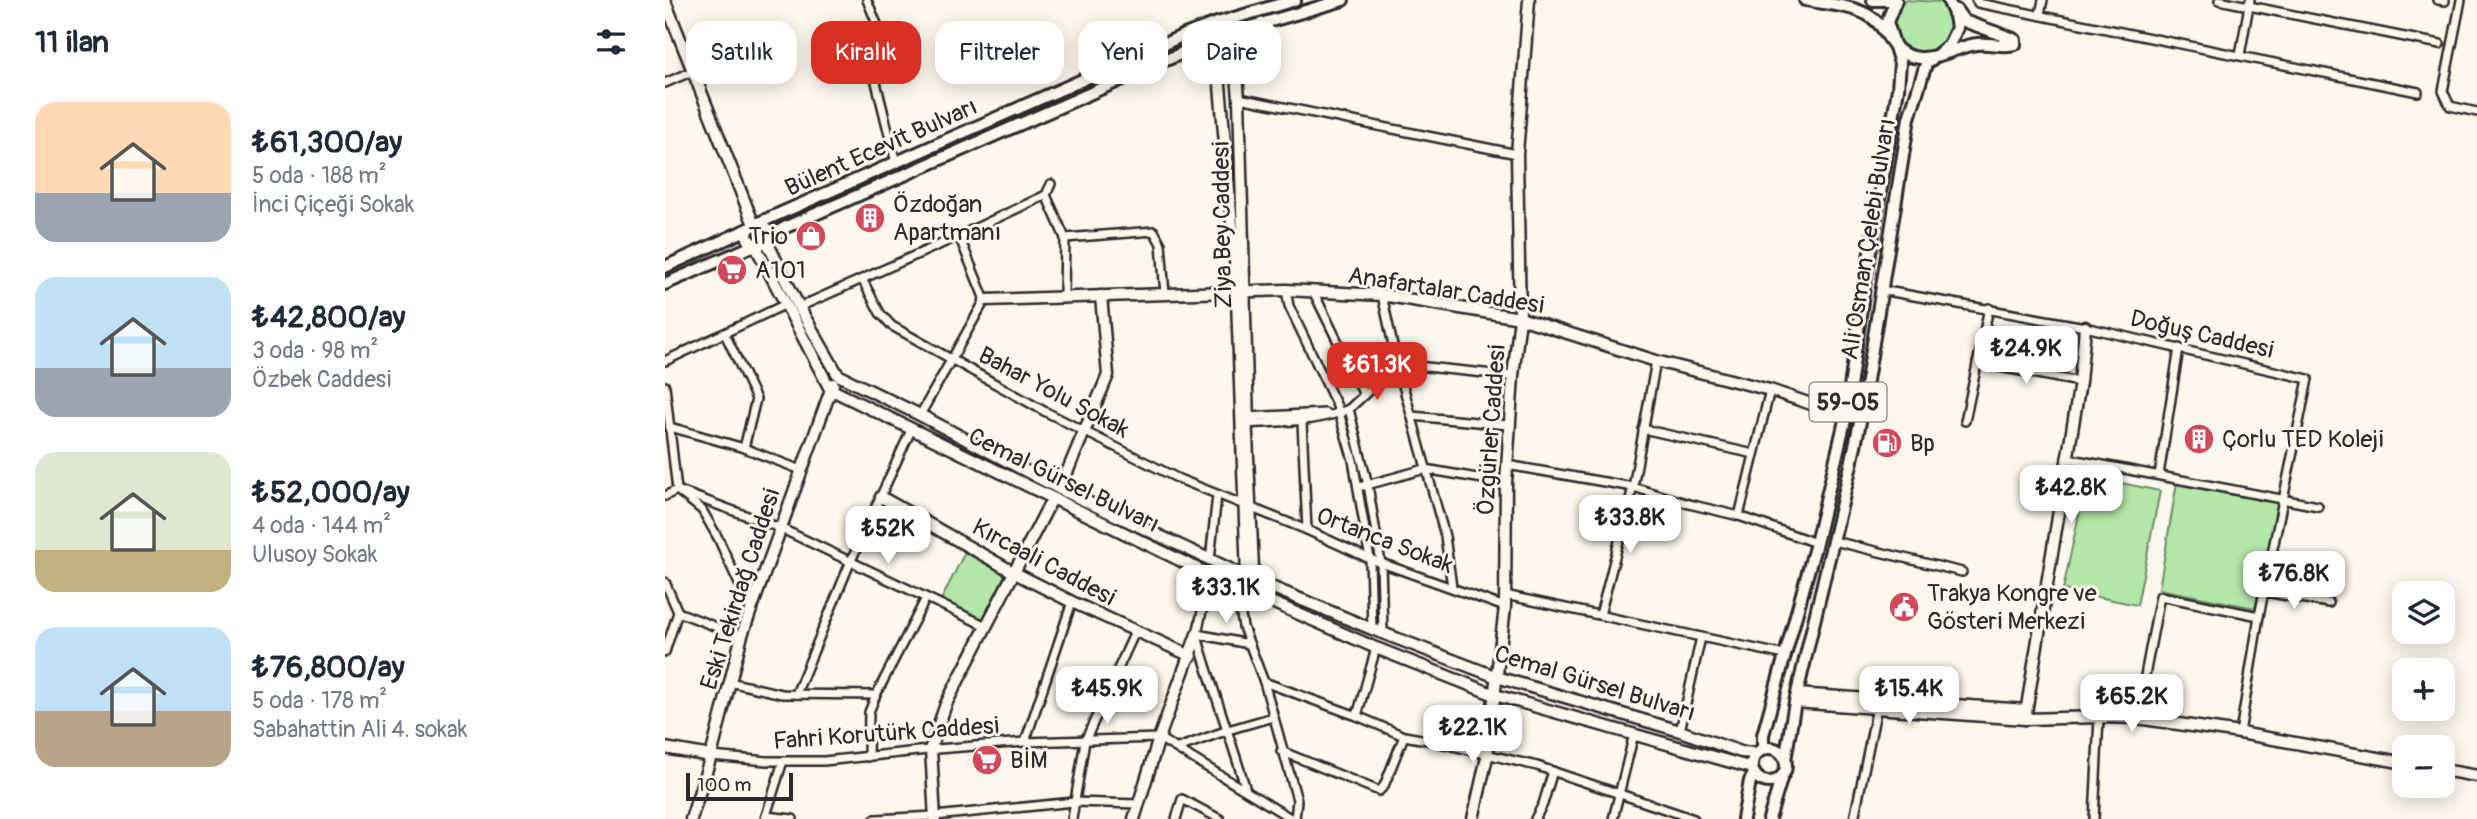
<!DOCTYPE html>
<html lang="tr">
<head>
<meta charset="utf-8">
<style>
  :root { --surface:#fff; --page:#f6f6f7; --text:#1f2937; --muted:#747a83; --accent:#d93025 }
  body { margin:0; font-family:Pangolin,sans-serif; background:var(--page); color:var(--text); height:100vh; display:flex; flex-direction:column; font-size:26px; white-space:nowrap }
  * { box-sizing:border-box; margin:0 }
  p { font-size:23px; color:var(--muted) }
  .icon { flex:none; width:38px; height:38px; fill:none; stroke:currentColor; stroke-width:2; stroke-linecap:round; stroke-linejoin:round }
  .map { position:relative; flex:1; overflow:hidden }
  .sheet { display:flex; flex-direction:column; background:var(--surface); width:665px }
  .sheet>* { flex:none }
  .top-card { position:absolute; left:21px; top:21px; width:665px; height:63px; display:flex; gap:14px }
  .tools { position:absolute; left:1727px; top:581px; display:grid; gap:14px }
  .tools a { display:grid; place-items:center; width:63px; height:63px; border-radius:14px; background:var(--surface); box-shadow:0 4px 18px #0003; font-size:35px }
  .scale { position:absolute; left:21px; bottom:18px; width:107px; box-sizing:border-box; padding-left:7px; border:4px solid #2b2b2b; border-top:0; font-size:19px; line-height:24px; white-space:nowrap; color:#2b2b2b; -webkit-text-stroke:5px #fbf7ec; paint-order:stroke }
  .price { position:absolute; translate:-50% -60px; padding:0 16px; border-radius:14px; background:#fff; color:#222; font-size:23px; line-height:46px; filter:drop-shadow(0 2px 4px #0008) }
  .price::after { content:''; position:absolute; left:50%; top:42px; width:21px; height:16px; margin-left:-10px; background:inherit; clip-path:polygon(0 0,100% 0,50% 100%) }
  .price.on { background:var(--accent); color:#fff }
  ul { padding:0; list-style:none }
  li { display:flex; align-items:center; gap:21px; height:175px; padding:0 35px }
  li span { display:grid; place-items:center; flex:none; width:196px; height:140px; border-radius:21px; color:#555 }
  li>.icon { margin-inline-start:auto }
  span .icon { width:84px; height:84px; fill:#fffc; stroke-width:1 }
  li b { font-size:30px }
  h2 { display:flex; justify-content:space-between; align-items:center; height:84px; padding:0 35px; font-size:30px }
  .pill { padding:0 24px; border-radius:21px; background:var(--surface); box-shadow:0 4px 18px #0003; font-size:24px; line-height:63px }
  .pill.on { background:var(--accent); color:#fff }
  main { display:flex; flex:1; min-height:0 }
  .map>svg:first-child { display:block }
  .green { fill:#b3e8aa; stroke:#6f8a6a; stroke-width:2 }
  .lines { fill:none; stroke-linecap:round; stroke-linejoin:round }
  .street-casing { stroke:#2b2b2b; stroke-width:12 }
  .secondary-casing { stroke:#2b2b2b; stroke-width:15 }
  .primary-casing { stroke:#2b2b2b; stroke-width:16 }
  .street { stroke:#fbf7ec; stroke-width:7 }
  .secondary { stroke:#fbf7ec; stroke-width:10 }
  .primary { stroke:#fbf7ec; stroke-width:10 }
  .labels { text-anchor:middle; stroke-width:6; stroke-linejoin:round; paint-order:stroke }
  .shield { fill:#fbf7ec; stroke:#696865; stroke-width:2 }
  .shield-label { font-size:23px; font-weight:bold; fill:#2b2b2b }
  .street-label { font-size:24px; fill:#2b2b2b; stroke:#fbf7ec }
  .poi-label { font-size:24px; fill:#2b2b2b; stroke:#fbf7ec; text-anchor:start }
</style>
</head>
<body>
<main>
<section class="sheet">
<h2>11 ilan<svg class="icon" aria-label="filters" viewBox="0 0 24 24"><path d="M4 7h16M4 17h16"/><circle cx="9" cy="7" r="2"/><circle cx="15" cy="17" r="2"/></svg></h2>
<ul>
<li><span style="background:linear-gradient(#ffd9b3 65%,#9aa5b1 0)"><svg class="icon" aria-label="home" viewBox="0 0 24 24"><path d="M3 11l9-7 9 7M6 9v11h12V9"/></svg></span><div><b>₺61,300/ay</b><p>5 oda · 188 m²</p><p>İnci Çiçeği Sokak</p></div></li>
<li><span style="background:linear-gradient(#bfe0f5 65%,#9aa5b1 0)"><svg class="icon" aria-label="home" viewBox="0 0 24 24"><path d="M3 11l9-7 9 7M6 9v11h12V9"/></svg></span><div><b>₺42,800/ay</b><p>3 oda · 98 m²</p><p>Özbek Caddesi</p></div></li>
<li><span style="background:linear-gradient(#dfe7d0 70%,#c2b280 0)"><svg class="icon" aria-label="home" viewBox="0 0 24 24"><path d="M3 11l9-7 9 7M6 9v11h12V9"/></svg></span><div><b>₺52,000/ay</b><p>4 oda · 144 m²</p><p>Ulusoy Sokak</p></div></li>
<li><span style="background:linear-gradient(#bfe0f5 60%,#b9a48a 0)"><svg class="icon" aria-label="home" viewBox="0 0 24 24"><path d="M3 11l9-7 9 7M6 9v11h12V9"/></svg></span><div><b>₺76,800/ay</b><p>5 oda · 178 m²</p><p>Sabahattin Ali 4. sokak</p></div></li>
</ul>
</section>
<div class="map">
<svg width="1812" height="819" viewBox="0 0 1812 819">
  <rect width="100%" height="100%" fill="#fbf7ec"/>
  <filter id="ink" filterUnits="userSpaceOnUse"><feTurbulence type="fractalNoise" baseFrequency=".0143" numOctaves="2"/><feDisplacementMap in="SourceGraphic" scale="14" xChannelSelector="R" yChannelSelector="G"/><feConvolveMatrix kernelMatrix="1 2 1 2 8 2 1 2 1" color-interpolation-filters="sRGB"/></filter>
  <g filter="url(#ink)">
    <g class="green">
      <path d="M1238,0L1277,2C1311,39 1245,80 1228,30C1225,21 1232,6 1238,0Z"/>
      <path d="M1422,476L1495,491L1472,605L1398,590Z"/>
      <path d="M1512,482L1614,503L1590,608L1494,589Z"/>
      <path d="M300,552L341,573L317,621L276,600Z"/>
    </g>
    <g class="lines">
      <g class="street-casing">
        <g id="street">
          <path d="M202,0L214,29L207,66L231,163"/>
          <path d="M1311,0L1313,3L1753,92"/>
          <path d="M1554,0L1775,44"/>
          <path d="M1773,0L1780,1"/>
          <path d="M1796,0L1778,91L1785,106L1812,112"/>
          <path d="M1375,14L1378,0"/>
          <path d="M1575,55L1585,0"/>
          <path d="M0,83L28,71"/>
          <path d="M574,98L852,154"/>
          <path d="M381,195L400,238L399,297"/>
          <path d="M400,238L489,231L496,244L500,294"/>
          <path d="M197,279L215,313L227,326L379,411L514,479L642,530L705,559L840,607"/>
          <path d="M621,290L624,306L672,406L688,460L705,559L707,629"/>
          <path d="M1216,290L1420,327L1643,379L1594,616L1575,733"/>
          <path d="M648,291L699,395"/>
          <path d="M717,295L732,364L780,536L787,587"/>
          <path d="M134,307L294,236L381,195L386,184"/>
          <path d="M60,334L91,399L79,448"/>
          <path d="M0,361L119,305"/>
          <path d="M1312,363L1415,382"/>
          <path d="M732,364L848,376"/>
          <path d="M0,386L12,490L37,510L53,538L86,610"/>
          <path d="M684,409L703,485L716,563L718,633"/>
          <path d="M255,415L320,300L294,236"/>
          <path d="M747,416L844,425"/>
          <path d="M581,417L660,413"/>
          <path d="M1300,421L1324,308"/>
          <path d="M637,422L642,530"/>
          <path d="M581,424C617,421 650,423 684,409L732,364"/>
          <path d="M583,424L590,580"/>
          <path d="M5,427L79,448L136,470"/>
          <path d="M978,429L1089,454"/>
          <path d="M1401,458L1653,506"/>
          <path d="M842,465L968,487L1024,504L1074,516L1151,543"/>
          <path d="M1494,475L1514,348"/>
          <path d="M698,486L760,469L841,483"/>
          <path d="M0,496L12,490L115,528L321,626"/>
          <path d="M1074,516L1105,390"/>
          <path d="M1169,541L1297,572"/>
          <path d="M545,560L552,495"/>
          <path d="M545,575L532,634L584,644"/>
          <path d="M0,582L13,612L0,652"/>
          <path d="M571,587L578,627L599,682L632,800L630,819"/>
          <path d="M1600,592L1664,603"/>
          <path d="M840,595L1120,655"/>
          <path d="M13,612L77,637"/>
          <path d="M935,615L968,487L991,361"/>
          <path d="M532,636C547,688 566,738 581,790"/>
          <path d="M64,682L117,694L211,695"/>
          <path d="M599,682L692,716L739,736L762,740L872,766L1029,819"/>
          <path d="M131,694L185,563L247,428"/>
          <path d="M692,716L711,648"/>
          <path d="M1472,718L1495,596L1594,616"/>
          <path d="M1015,731L1036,637"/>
          <path d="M360,742L407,602"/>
          <path d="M513,748L563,730L608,717"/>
          <path d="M616,751L714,791L719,786L739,736"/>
          <path d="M46,756L102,761H159L272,749L360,742L494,738L627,819"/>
          <path d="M203,757L204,712L211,695L261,598"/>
          <path d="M101,816L128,819"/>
          <path d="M100,819L118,761"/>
          <path d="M210,819L270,816L409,802L473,804"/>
          <path d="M407,819L420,741L470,632"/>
          <path d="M511,819L517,799L555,819"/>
          <path d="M870,819L878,804L888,771"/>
          <path d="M948,819L969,734"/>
          <path d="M1189,819L1212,707"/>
          <path d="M1429,819L1434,717"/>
        </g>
      </g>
      <g class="secondary-casing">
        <g id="secondary">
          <path d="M0,1L89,225"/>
          <path d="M568,31L574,98L583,424"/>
          <path d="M551,38L571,273L582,577"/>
          <path d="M101,240L134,307L173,375L255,415L395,489L582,577L707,629L832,677L1015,731L1076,752L1093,753"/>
          <path d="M90,245L165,389L545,575L711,648L830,695L1087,768"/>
          <path d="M320,300L621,290L717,295L855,318L991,361L1105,390L1181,416"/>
          <path d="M395,489L443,375L436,296"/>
          <path d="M216,497L350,573L407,602L526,656"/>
          <path d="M1132,694L1361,710"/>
          <path d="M1130,702L1360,719L1434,717L1472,718L1575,733L1740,763"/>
          <path d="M1360,719L1415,382L1420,327"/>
          <path d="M0,748L46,756"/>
          <path d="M266,749L270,819"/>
          <path d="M265,750L281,704L387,499"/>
          <path d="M1778,770L1812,776"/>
          <path d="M26,819L46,756L77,635L168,384"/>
          <path d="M469,819L494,738L532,634"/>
          <path d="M808,819L822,757L840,607L841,483L848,376L855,318L852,154L864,0"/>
        </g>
      </g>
      <g class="primary-casing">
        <g id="primary">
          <path d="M1140,0C1160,4 1185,5 1203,15C1226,28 1222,55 1255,58C1275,59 1293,46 1312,44C1325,42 1338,48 1350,44V40L1346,38L1299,21L1291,10"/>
          <path d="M1208,0H1226"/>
          <path d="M93,224L101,229L102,236L96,244C82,246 77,232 89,225L517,36L549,24L630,0"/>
          <path d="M101,240L121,227L558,35L678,0"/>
          <path d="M0,267L83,229"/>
          <path d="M0,284L90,245"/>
          <circle cx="1104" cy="765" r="17"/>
          <path d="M1098,750V735L1151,543L1181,416L1199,287L1233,89L1235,63L1222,22L1231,0"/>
          <path d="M1120,760L1130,702L1186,465L1197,412L1244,118L1261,64L1284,45L1292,28L1290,16L1283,0"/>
          <path d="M1078,819L1085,781L1089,774"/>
          <path d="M1104,819L1117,776"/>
        </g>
      </g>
      <use href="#street" class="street"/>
      <use href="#secondary" class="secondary"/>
      <use href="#primary" class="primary"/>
    </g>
  </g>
  <defs>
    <g id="building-disc" transform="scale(1.575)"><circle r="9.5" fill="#d1495b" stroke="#fbf7ec"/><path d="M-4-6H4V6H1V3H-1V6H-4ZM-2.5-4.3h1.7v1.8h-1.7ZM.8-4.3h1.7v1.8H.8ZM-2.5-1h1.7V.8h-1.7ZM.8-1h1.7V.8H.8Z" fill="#fff"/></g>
    <g id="shop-disc" transform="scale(1.575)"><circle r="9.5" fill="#d1495b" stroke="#fbf7ec"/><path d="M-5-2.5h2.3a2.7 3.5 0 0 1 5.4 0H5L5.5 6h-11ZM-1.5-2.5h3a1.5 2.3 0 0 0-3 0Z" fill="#fff"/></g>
    <g id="supermarket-disc" transform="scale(1.575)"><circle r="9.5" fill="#d1495b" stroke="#fbf7ec"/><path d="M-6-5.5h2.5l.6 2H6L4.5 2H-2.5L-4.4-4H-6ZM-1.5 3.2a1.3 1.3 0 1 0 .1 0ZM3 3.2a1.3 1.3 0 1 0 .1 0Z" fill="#fff"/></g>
    <g id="fuel-disc" transform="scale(1.575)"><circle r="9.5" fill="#d1495b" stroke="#fbf7ec"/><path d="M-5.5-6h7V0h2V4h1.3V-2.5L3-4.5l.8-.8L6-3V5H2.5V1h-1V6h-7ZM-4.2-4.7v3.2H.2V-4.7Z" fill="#fff"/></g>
    <g id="civic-disc" transform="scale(1.575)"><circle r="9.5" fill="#d1495b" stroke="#fbf7ec"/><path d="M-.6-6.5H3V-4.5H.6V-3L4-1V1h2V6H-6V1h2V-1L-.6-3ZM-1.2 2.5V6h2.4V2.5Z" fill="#fff"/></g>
  </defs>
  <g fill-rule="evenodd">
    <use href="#building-disc" x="205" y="218"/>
    <use href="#shop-disc" x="146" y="236"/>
    <use href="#supermarket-disc" x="67" y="270"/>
    <use href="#building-disc" x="1534" y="439"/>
    <use href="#fuel-disc" x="1222" y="443"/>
    <use href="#civic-disc" x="1239" y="607"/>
    <use href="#supermarket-disc" x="322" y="760"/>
  </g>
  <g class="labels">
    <rect class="shield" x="1144.5" y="382.5" width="77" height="39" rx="5"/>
    <g class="shield-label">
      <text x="1183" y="410">59-05</text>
    </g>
    <g class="street-label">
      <text transform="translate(216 147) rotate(-24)" y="8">Bülent Ecevit Bulvarı</text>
      <text transform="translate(557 225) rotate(-91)" y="8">Ziya Bey Caddesi</text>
      <text transform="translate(1203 239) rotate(-81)" y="8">Ali Osman Çelebi Bulvarı</text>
      <text transform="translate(781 290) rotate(9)" y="8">Anafartalar Caddesi</text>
      <text transform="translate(1537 334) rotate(13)" y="8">Doğuş Caddesi</text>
      <text transform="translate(389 392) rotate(28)" y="8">Bahar Yolu Sokak</text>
      <text transform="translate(826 430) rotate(-86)" y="8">Özgürler Caddesi</text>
      <text transform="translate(399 480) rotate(26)" y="8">Cemal Gürsel Bulvarı</text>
      <text transform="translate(720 540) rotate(21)" y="8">Ortanca Sokak</text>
      <text transform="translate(379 562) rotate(28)" y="8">Kırcaali Caddesi</text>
      <text transform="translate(75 589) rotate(-72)" y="8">Eski Tekirdağ Caddesi</text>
      <text transform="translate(930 683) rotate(17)" y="8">Cemal Gürsel Bulvarı</text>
      <text transform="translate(221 733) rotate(-4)" y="8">Fahri Korutürk Caddesi</text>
    </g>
    <g class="poi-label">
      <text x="228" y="212">Özdoğan<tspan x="228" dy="28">Apartmanı</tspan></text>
      <text x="123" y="244" text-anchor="end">Trio</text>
      <text x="90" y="278">A101</text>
      <text x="1557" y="447">Çorlu TED Koleji</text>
      <text x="1245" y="451">Bp</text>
      <text x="1262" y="601">Trakya Kongre ve<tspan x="1262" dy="28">Gösteri Merkezi</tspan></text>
      <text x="345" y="768">BİM</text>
    </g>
  </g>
</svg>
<div class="tools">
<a><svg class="icon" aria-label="layers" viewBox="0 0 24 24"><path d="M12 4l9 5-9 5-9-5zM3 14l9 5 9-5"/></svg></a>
<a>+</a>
<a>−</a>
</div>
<div class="scale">100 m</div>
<b class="price" style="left:1361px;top:386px">₺24.9K</b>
<b class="price on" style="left:712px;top:402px">₺61.3K</b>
<b class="price" style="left:1406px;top:525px">₺42.8K</b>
<b class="price" style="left:965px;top:555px">₺33.8K</b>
<b class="price" style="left:223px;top:566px">₺52K</b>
<b class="price" style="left:1629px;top:611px">₺76.8K</b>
<b class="price" style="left:561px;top:625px">₺33.1K</b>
<b class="price" style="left:442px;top:726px">₺45.9K</b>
<b class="price" style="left:1244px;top:726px">₺15.4K</b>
<b class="price" style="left:1467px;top:734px">₺65.2K</b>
<b class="price" style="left:808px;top:765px">₺22.1K</b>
<div class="top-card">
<a class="pill">Satılık</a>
<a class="pill on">Kiralık</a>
<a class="pill">Filtreler</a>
<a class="pill">Yeni</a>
<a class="pill">Daire</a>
</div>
</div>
</main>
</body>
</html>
